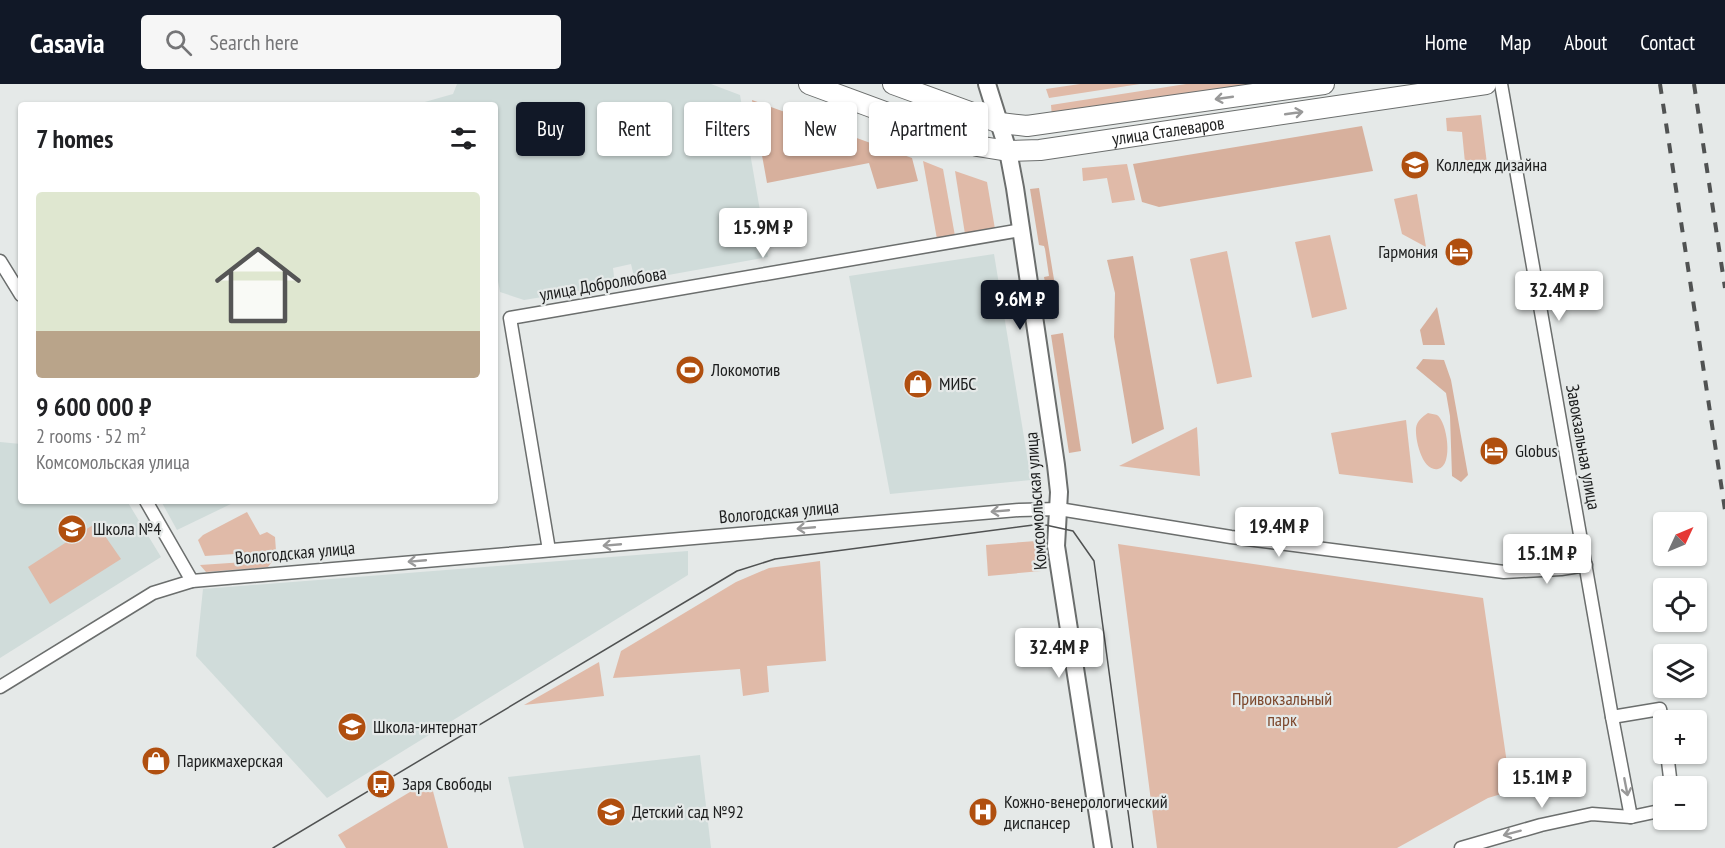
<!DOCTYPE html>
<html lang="en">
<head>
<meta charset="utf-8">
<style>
  :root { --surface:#fff; --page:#f6f6f6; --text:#202124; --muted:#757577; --line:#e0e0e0; --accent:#111827 }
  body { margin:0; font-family:"PT Sans Narrow",sans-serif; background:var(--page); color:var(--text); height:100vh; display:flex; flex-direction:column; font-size:22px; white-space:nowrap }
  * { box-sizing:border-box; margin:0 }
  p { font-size:20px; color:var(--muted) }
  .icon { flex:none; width:33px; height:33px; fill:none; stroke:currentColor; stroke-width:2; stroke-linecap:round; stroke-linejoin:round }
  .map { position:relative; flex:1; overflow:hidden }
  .sheet { position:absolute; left:18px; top:18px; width:480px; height:402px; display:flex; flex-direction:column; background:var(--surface); border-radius:6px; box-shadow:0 2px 4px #0004 }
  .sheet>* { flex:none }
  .top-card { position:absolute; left:516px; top:18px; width:570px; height:54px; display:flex; gap:12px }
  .needle { width:39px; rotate:46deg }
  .controls { position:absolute; left:1653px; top:428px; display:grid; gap:12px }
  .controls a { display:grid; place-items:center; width:54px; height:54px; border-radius:6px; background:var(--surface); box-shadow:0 2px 4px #0004; font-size:30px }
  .price { position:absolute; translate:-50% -51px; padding:0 14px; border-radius:6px; background:#fff; color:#222; font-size:20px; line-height:39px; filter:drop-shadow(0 2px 3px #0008) }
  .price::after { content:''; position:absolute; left:50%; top:36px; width:18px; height:14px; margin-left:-9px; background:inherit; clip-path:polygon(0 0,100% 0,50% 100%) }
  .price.selected { background:var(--accent); color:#fff }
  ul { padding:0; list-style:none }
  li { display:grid; align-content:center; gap:12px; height:318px; padding:0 18px }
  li+li { border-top:2px solid var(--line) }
  li span { display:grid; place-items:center; height:186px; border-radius:6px; color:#555 }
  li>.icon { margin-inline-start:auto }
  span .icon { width:108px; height:108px; fill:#fffc; stroke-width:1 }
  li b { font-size:26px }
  h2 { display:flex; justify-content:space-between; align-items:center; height:72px; padding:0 18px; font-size:26px }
  .chip { padding:0 21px; border-radius:6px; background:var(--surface); box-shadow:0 2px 4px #0004; font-size:21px; line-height:54px }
  .chip.selected { background:var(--accent); color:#fff }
  header { display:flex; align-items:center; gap:36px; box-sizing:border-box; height:84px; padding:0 30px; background:var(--accent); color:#fff }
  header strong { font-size:28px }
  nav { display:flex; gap:33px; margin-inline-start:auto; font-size:21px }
  .search { width:420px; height:54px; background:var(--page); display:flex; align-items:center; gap:15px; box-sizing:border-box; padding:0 21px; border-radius:6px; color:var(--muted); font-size:22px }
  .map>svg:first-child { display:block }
  .built { fill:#d0dcda }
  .green { fill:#e0baa8 }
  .forest { fill:#d7b09d }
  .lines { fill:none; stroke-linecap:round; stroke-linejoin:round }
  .street-casing { stroke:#6b6e6d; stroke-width:15 }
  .secondary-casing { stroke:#6b6e6d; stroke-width:20 }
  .primary-casing { stroke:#6b6e6d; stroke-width:22 }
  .street { stroke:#fff; stroke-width:12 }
  .secondary { stroke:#fff; stroke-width:16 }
  .primary { stroke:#fff; stroke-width:20 }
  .tram { stroke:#505252; stroke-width:1.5 }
  .rail { stroke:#505252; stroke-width:4; stroke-dasharray:10 10; stroke-linecap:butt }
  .oneway { stroke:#999 }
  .labels { text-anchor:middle; stroke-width:4.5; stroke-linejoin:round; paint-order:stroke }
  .street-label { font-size:18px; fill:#1c1d1d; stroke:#e5e9e8 }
  .poi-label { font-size:18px; fill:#1c1d1d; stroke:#e5e9e8; text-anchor:start }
  .park-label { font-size:18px; fill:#7d482d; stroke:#e5e9e8 }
</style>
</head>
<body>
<header>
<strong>Casavia</strong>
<div class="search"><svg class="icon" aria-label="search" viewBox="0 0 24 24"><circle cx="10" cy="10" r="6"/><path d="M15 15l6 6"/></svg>Search here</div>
<nav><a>Home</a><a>Map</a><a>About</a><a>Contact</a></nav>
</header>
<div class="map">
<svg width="1725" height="764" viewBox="0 0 1725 764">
  <rect width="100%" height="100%" fill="#e5e9e8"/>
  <g class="built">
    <path d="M457,0H711L740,11L768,173L635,197L631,180L613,184L615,201L524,216L500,208L495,180V21H414L453,10Z"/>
    <path d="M994,170L1031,396L890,410L849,192Z"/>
    <path d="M0,358L21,360V417H127L161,473L0,574Z"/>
    <path d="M161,417H234L235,418L177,446Z"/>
    <path d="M688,467V491L327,714L196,572L203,505Z"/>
    <path d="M700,671L711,764H524L508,693Z"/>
  </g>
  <g class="green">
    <path d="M1080,0H1140L1049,14L1046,5Z"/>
    <path d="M1186,0H1263L1052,33L1051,21Z"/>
    <path d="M1481,31L1488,88L1466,89L1462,48L1447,47L1446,34Z"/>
    <path d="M923,77L943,85L955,152L937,155Z"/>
    <path d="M1127,80L1135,116L1112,119L1107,94L1083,97L1082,84Z"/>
    <path d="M955,87L987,98L995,145L965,150Z"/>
    <path d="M1417,110L1426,163L1402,150L1394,115Z"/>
    <path d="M1330,151L1347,225L1312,234L1295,158Z"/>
    <path d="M1227,167L1252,293L1217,300L1190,175Z"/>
    <path d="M1428,329C1430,330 1435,330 1437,331C1447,337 1454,382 1438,385C1422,388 1415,355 1416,344C1417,337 1422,333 1428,329Z"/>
    <path d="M1406,336L1413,399L1339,390L1331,349Z"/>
    <path d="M1197,343L1200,392L1119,382Z"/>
    <path d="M247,428L260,451L267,448L275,453L276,467L205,472L198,456L203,451Z"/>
    <path d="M96,439L121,475L50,520L28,483Z"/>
    <path d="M1036,457L1041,487L988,492L986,461Z"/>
    <path d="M1118,460L1483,514L1511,707L1488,714L1397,764H1157Z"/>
    <path d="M273,476L268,483L206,488L200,481Z"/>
    <path d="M820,477L826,577L767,582L769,608L743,612L740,585L613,594L621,567L736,498L769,484Z"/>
    <path d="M599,578L604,612L524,621Z"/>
    <path d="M430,696L448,764H346L338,751Z"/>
  </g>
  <g class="forest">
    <path d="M752,16L912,74L918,97L877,105L869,79L767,99Z"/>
    <path d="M1362,42L1373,87L1159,123L1142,118L1133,80Z"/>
    <path d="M1039,104L1059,226H1050L1044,193L1049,192L1045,165L1044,162L1039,161L1030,105Z"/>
    <path d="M1133,172L1164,345L1132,360L1114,253L1115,209L1107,176Z"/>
    <path d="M1437,223L1445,261H1423L1420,246Z"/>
    <path d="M1063,249L1081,367L1069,369L1051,251Z"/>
    <path d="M1423,275L1444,276L1451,296L1468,391L1461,398L1452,392L1450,332L1446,309L1416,284Z"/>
  </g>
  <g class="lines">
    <g class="street-casing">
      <g id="street">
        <path d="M1501,0L1612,633L1631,733"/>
        <path d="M0,177L21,211"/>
        <path d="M146,417L192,497"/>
        <path d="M549,466L510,234L1021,146"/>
        <path d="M0,603L153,509L192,497L1019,426L1059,425L1231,453L1504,488L1561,485L1586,481"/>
        <path d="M1612,633L1660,625L1664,648"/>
        <path d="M1667,669L1671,702"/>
        <path d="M1461,764L1541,741L1592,730L1631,733L1664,726"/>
      </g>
    </g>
    <g class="secondary-casing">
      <path id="secondary" d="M987,0L1008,67L1015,104L1056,381L1059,408L1056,462L1103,764"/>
    </g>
    <g class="primary-casing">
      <g id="primary">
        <path id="s1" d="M809,0L977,62L1008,67L1040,66L1486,0"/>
        <path d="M893,0L1000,39L1027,42L1324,0"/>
      </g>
    </g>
    <use href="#street" class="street"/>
    <use href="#secondary" class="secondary"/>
    <use href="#primary" class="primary"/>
    <path class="tram" d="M273,764L737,487L775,475L1041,440L1073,447L1094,477L1133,764"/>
    <g class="rail">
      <path d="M1660,0L1725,426"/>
      <path d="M1694,0L1725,204"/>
    </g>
  </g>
  <defs><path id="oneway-shaft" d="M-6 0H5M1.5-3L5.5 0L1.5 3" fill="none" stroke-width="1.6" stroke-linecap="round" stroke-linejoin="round" transform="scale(1.5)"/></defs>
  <g class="oneway">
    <use href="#oneway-shaft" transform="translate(1224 14) rotate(172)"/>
    <use href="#oneway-shaft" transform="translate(1294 29) rotate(-8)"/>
    <use href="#oneway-shaft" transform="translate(1000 427) rotate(175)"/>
    <use href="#oneway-shaft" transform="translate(806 444) rotate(175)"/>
    <use href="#oneway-shaft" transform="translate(612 461) rotate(175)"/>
    <use href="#oneway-shaft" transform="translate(417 477) rotate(175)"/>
    <use href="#oneway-shaft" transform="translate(1626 703) rotate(79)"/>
    <use href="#oneway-shaft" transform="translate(1512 749) rotate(165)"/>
  </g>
  <defs>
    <g id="university-disc" transform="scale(1.5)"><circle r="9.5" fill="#b04f0f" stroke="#e5e9e8"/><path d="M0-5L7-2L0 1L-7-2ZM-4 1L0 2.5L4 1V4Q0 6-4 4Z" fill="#fff"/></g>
    <g id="hotel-disc" transform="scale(1.5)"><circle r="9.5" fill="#b04f0f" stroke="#e5e9e8"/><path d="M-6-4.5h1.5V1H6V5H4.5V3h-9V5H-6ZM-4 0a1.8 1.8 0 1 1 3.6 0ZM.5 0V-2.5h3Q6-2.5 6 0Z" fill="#fff"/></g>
    <g id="stadium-disc" transform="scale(1.5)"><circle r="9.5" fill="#b04f0f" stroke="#e5e9e8"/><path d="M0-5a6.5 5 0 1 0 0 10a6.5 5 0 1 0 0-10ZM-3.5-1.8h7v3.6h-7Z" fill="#fff"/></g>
    <g id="shop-disc" transform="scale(1.5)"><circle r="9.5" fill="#b04f0f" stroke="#e5e9e8"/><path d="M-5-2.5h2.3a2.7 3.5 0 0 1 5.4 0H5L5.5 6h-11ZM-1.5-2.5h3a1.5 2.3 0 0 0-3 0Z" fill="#fff"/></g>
    <g id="school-disc" transform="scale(1.5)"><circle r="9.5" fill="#b04f0f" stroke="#e5e9e8"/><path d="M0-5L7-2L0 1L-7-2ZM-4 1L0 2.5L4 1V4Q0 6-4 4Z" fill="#fff"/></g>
    <g id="bus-disc" transform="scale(1.5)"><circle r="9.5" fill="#b04f0f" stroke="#e5e9e8"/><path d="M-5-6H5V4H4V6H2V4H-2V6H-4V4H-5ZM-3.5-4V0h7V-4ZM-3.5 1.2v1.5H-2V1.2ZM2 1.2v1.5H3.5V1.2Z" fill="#fff"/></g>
    <g id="hospital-disc" transform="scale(1.5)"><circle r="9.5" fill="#b04f0f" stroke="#e5e9e8"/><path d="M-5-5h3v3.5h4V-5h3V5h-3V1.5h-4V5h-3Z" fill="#fff"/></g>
  </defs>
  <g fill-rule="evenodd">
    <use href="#university-disc" x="1415" y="81"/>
    <use href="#hotel-disc" x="1459" y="168"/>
    <use href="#stadium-disc" x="690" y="286"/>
    <use href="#shop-disc" x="918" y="300"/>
    <use href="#hotel-disc" x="1494" y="367"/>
    <use href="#school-disc" x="72" y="445"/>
    <use href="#school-disc" x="352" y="643"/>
    <use href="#shop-disc" x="156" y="677"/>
    <use href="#bus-disc" x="381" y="700"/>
    <use href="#school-disc" x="611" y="728"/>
    <use href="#hospital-disc" x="983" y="728"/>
  </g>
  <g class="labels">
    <g class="street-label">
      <text dy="6" stroke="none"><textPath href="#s1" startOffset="372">улица Сталеваров</textPath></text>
      <text transform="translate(603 200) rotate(-10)" y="6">улица Добролюбова</text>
      <text transform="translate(1583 363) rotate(80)" y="6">Завокзальная улица</text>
      <text transform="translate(1036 417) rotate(-94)" y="6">Комсомольская улица</text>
      <text transform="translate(779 428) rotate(-5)" y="6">Вологодская улица</text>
      <text transform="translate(295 469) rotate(-5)" y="6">Вологодская улица</text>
    </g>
    <g class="poi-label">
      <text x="1436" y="87">Колледж дизайна</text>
      <text x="1438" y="174" text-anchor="end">Гармония</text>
      <text x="711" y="292">Локомотив</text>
      <text x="939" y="306">МИБС</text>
      <text x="1515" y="373">Globus</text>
      <text x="93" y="451">Школа №4</text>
      <text x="373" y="649">Школа-интернат</text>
      <text x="177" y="683">Парикмахерская</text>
      <text x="402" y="706">Заря Свободы</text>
      <text x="1004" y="724">Кожно-венерологический<tspan x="1004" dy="21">диспансер</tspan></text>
      <text x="632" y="734">Детский сад №92</text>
    </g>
    <g class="park-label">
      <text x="1282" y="621">Привокзальный<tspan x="1282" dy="21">парк</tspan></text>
    </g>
  </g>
</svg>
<div class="controls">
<a><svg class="needle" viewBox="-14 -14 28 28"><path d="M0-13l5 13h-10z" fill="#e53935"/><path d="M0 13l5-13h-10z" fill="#757577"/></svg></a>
<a><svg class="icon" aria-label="locate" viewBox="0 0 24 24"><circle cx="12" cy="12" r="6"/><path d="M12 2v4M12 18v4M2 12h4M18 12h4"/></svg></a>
<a><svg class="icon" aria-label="layers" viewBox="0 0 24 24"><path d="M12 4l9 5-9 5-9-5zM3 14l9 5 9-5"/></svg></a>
<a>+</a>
<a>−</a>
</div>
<b class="price" style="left:763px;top:175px">15.9M ₽</b>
<b class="price" style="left:1559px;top:238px">32.4M ₽</b>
<b class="price selected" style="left:1020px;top:247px">9.6M ₽</b>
<b class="price" style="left:1279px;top:474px">19.4M ₽</b>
<b class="price" style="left:1547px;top:501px">15.1M ₽</b>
<b class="price" style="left:1059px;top:595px">32.4M ₽</b>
<b class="price" style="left:1542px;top:725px">15.1M ₽</b>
<div class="top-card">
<a class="chip selected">Buy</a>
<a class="chip">Rent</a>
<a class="chip">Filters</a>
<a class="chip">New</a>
<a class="chip">Apartment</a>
</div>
<section class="sheet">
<h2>7 homes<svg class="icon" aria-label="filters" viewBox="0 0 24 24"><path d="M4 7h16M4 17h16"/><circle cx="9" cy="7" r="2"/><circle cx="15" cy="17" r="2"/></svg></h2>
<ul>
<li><span style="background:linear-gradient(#dfe7d0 75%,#b9a48a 0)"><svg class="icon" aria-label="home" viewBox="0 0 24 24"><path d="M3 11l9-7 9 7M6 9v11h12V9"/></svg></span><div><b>9 600 000 ₽</b><p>2 rooms · 52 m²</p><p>Комсомольская улица</p></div></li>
</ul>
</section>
</div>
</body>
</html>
